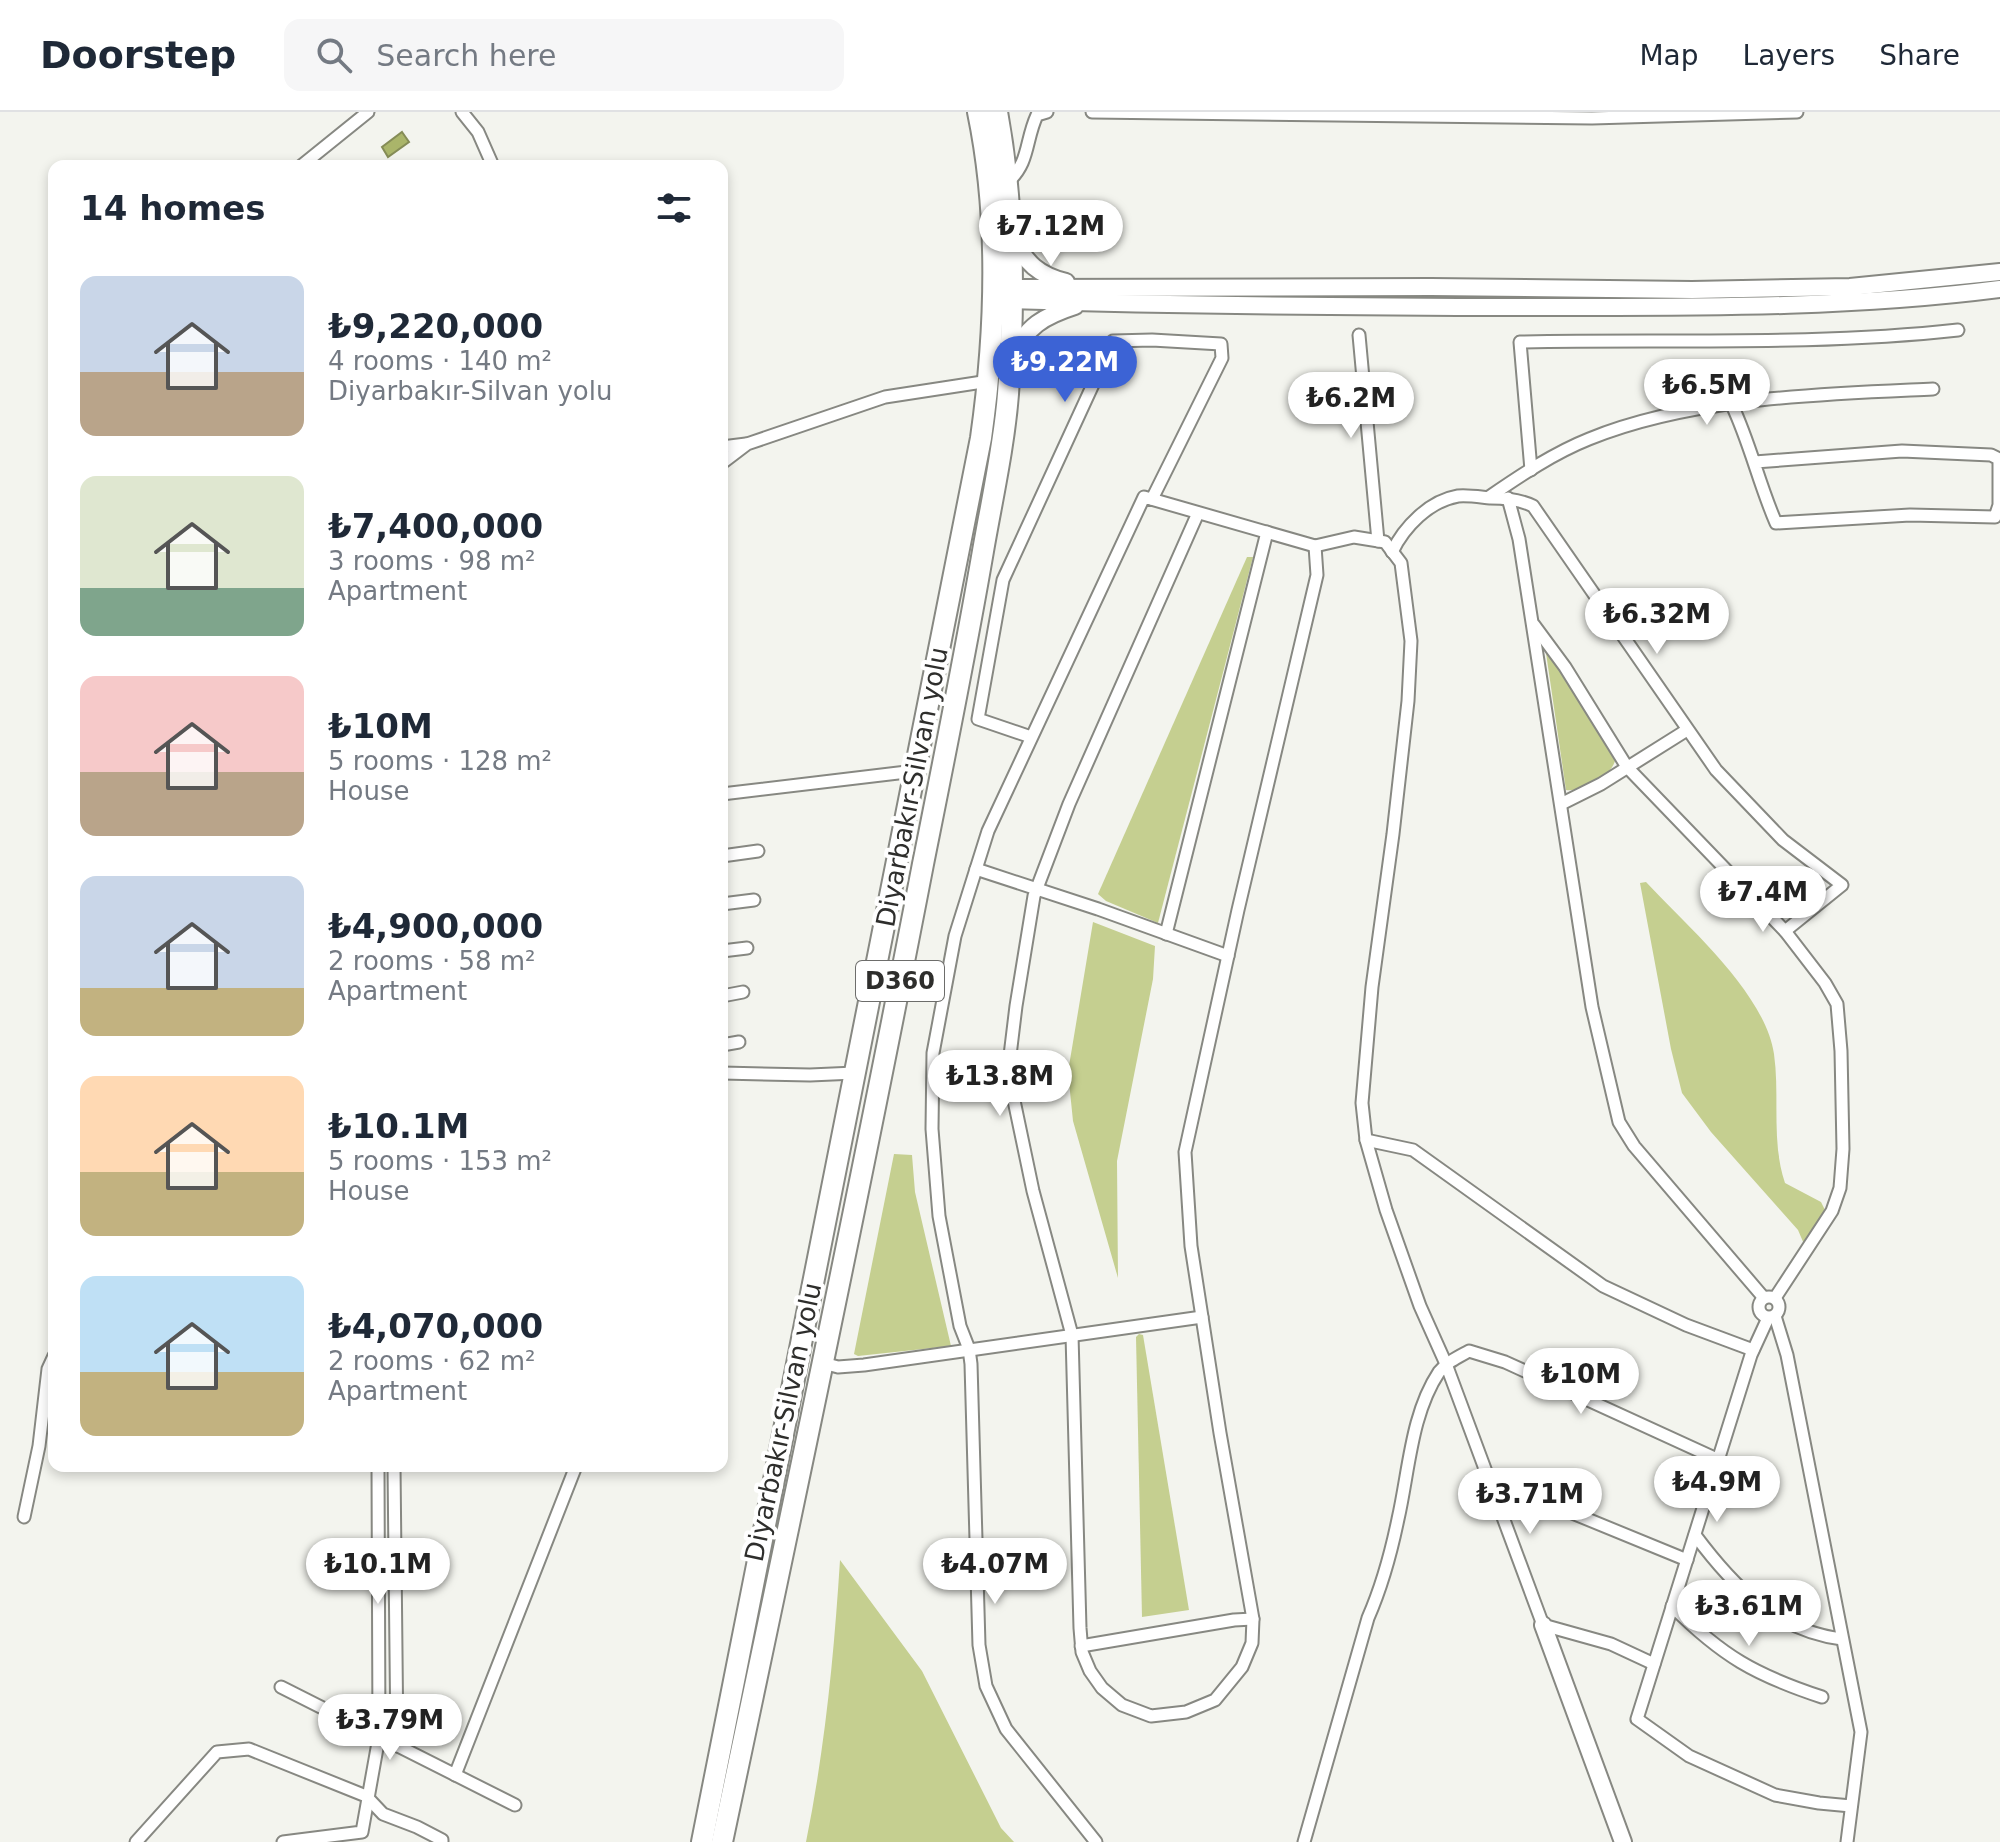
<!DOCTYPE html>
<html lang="en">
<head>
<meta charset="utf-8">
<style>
  :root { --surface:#fff; --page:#f6f6f7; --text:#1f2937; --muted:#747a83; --line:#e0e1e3; --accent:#3c63d5 }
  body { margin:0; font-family:"DejaVu Sans",sans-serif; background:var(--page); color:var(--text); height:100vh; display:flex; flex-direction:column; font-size:30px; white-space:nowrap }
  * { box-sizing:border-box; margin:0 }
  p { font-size:26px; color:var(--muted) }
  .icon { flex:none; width:44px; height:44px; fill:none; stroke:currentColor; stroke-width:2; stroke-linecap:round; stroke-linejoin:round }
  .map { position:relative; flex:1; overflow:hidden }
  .side { position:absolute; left:48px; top:48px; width:680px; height:1312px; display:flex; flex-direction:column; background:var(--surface); border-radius:16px; box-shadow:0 4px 12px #0003 }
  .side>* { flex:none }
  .price { position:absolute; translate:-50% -68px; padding:0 18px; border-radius:28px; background:#fff; color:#222; font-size:26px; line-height:52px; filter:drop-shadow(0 2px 4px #0008) }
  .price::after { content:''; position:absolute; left:50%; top:48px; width:24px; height:18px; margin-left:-12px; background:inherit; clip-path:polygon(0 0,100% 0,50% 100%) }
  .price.current { background:var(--accent); color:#fff }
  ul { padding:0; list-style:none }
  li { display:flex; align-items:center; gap:24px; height:200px; padding:0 32px }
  li span { display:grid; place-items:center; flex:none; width:224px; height:160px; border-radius:16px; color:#555 }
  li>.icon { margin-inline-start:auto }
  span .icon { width:96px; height:96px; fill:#fffc; stroke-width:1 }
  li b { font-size:34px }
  h2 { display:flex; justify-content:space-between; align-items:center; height:96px; padding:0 32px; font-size:34px }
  header { display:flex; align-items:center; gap:48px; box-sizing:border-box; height:112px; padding:0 40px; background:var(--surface); border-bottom:2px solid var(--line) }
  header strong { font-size:38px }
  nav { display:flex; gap:44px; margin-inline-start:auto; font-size:28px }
  .search { width:560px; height:72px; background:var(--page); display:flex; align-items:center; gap:20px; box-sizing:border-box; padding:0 28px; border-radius:16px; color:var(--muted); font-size:30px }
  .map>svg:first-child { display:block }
  .green { fill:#c5cf90 }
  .water { fill:#aab56a; stroke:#858c57; stroke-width:2 }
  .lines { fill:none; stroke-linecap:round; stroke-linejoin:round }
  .street-casing { stroke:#878882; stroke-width:15 }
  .secondary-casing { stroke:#878882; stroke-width:20 }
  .highway-casing { stroke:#878882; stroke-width:24 }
  .street { stroke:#fff; stroke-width:11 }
  .secondary { stroke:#fff; stroke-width:16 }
  .highway { stroke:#fff; stroke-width:20 }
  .labels { text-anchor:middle; stroke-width:8; stroke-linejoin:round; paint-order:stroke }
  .shield { fill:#fff; stroke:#6d6d6b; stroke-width:2 }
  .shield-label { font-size:24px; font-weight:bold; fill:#2e2e2c }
  .street-label { font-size:26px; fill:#2e2e2c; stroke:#fff }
</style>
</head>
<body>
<header>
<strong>Doorstep</strong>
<div class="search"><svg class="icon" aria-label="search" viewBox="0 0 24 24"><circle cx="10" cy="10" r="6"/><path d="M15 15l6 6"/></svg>Search here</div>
<nav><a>Map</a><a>Layers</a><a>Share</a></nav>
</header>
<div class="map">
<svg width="2000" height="1730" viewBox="0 0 2000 1730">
  <rect width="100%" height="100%" fill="#f3f4ee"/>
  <g class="green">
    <path d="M1247,445H1253L1158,811L1106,789L1098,782Z"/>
    <path d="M1545,534L1615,649C1610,665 1582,680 1566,678Z"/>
    <path d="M1646,770C1687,814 1765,881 1774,942C1780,984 1771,1030 1785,1071L1821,1090L1825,1098L1804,1132L1798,1118L1711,1020L1682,981L1671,937L1640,771Z"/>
    <path d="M1093,810L1155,834L1153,867L1117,1049L1118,1166L1073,1009L1068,960Z"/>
    <path d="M894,1042L912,1043L915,1080L951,1234L858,1244L854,1242Z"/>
    <path d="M1139,1222L1143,1223L1189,1498L1142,1505L1136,1225Z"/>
    <path d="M840,1448L922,1559L1001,1716L1014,1730H806C825,1636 834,1543 840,1448Z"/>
  </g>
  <path class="water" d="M402,20L409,30L388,45L382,35Z"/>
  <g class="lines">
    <g class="street-casing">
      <g id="street">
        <path d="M462,0L478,20L493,54"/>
        <path d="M1092,0L1592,6L1797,0"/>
        <path d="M301,54L368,0"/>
        <path d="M1008,70C1030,50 1025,29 1037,3L1047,0"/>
        <path d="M1359,223L1378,429"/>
        <path d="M1732,293C1750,331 1759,372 1776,411L1910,403L1995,405L1999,393V347L1991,343L1902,339L1755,350"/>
        <path d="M722,335L746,332"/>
        <path d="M722,351L747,332L885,285L989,269"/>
        <path d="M1531,358L1520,230C1666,227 1812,234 1958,218"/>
        <path d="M1489,385C1521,363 1554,341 1589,327C1692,285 1823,282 1933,277"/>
        <path d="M1508,386L1519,427L1592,895L1619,1010L1634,1034L1764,1186"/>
        <path d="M1198,401L1069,692L1034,784L1016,894L1008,960L1033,1079L1072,1223L1080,1516L1082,1540L1090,1559L1102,1576L1122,1593L1151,1604L1186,1600L1215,1588L1242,1555L1252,1531L1253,1507L1220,1321L1191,1134L1185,1040L1238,798L1317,463L1315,434"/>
        <path d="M1392,440C1404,415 1429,389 1458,384C1468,383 1480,385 1490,386C1505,386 1519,387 1533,394L1716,658L1783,728L1842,773L1785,819"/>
        <path d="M1534,513L1565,555L1627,655L1785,819L1825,871L1837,892L1841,939L1843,1037L1840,1076L1832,1099L1775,1186"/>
        <path d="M1031,625L978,607L1003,468L1113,229L1152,228L1221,232L1222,246L1152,387"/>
        <path d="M722,682L915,659"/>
        <path d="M1561,692L1601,672L1687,618"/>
        <path d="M722,744L758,739"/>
        <path d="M976,757L1098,797L1228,844"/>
        <path d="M722,792L754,788"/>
        <path d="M1166,822L1267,420"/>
        <path d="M722,839L747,836"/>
        <path d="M722,884L743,880"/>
        <path d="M722,933L739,930"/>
        <path d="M722,961L810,963L855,961"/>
        <path d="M1366,1028L1413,1038L1603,1174L1686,1213L1753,1238"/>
        <circle cx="1769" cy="1195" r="10"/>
        <path d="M1775,1204L1787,1243L1861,1620L1847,1730"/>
        <path d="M1768,1206L1751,1243L1637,1607L1689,1644L1775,1683L1819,1691L1851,1694"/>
        <path d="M823,1251L838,1255L864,1253L1202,1205"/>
        <path d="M394,1354L397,1634"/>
        <path d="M1494,1379L1521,1380L1687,1448"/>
        <path d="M24,1405L39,1334L48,1257L54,1244"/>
        <path d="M1695,1423C1733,1474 1776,1519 1842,1527"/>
        <path d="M1672,1494C1722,1544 1755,1563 1822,1585"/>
        <path d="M1081,1534L1234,1508L1253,1507"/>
        <path d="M281,1575L515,1693"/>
        <path d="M455,1663L576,1354"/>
        <path d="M136,1730L217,1640L249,1637L366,1684L383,1702L417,1715L442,1728V1730"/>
        <path d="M283,1730L362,1720L379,1625L378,1354"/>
        <path d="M1096,1730L1006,1617L986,1574L979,1533L971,1252L969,1237L960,1214L939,1104L932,1017L933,941L955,824L988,719L1144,385L1315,434L1354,425L1385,430L1401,451L1411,529L1408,589L1393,722L1372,875L1362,991L1366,1028L1386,1098L1420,1194L1446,1252L1543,1513L1611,1532L1654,1552"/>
        <path d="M1304,1730L1368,1506C1382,1474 1391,1441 1398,1407C1409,1359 1411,1302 1439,1260C1447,1250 1458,1245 1469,1239L1505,1250L1719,1348"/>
      </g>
    </g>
    <g class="secondary-casing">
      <g id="secondary">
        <path d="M1013,126C1026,151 1038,163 1066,170"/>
        <path d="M1011,176L1431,175L1692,178L1850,175L2000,160"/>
        <path d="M1011,188C1193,194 1375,195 1557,195C1705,195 1853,196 2000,177"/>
        <path d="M1015,246C1022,215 1047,203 1075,194"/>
        <path d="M1543,1513L1623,1730"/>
      </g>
    </g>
    <g class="highway-casing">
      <g id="highway">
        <path d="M702,1730L981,326C996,219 1000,106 978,0"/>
        <path d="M722,1730C791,1404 860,1078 923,752C944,647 965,544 983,439C992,387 1004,334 1008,282C1015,188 1014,93 997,0"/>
      </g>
    </g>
    <use href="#street" class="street"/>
    <use href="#secondary" class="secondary"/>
    <use href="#highway" class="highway"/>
  </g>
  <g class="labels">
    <rect class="shield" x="856" y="849" width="88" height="40" rx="6"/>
    <g class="shield-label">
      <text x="900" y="877">D360</text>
    </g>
    <g class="street-label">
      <text transform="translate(912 675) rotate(-79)" y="9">Diyarbakır-Silvan yolu</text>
      <text transform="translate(783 1310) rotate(-78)" y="9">Diyarbakır-Silvan yolu</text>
    </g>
  </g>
</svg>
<b class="price" style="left:1051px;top:156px">₺7.12M</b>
<b class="price current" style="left:1065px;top:292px">₺9.22M</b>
<b class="price" style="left:1707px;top:315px">₺6.5M</b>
<b class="price" style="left:1351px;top:328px">₺6.2M</b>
<b class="price" style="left:1657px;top:544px">₺6.32M</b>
<b class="price" style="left:1763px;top:822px">₺7.4M</b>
<b class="price" style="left:1000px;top:1006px">₺13.8M</b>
<b class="price" style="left:1581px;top:1304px">₺10M</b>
<b class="price" style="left:1717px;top:1412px">₺4.9M</b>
<b class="price" style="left:1530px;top:1424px">₺3.71M</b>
<b class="price" style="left:378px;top:1494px">₺10.1M</b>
<b class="price" style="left:995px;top:1494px">₺4.07M</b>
<b class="price" style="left:1749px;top:1536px">₺3.61M</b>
<b class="price" style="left:390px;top:1650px">₺3.79M</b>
<section class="side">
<h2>14 homes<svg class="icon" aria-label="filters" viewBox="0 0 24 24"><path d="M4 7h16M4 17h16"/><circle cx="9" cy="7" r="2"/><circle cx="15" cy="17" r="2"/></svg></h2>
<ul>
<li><span style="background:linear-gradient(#c9d6e8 60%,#b9a48a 0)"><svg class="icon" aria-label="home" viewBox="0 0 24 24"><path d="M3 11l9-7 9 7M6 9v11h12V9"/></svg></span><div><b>₺9,220,000</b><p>4 rooms · 140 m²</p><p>Diyarbakır-Silvan yolu</p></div></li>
<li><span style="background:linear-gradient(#dfe7d0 70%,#7fa58c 0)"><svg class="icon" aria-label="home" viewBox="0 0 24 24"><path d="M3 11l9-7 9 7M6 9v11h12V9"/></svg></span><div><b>₺7,400,000</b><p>3 rooms · 98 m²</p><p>Apartment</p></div></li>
<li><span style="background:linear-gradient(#f6c9c9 60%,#b9a48a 0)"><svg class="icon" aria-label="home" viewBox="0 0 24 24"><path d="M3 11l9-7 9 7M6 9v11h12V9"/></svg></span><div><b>₺10M</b><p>5 rooms · 128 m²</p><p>House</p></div></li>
<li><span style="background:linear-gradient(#c9d6e8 70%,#c2b280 0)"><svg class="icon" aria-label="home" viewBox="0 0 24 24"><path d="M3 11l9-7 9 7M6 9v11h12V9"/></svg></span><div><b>₺4,900,000</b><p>2 rooms · 58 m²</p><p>Apartment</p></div></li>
<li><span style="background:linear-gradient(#ffd9b3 60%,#c2b280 0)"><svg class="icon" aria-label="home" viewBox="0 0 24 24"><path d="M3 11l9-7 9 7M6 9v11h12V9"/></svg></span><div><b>₺10.1M</b><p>5 rooms · 153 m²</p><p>House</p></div></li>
<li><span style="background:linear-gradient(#bfe0f5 60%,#c2b280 0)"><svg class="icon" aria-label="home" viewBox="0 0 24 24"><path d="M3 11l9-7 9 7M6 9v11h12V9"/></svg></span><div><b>₺4,070,000</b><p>2 rooms · 62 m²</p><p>Apartment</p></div></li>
</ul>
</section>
</div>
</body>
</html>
